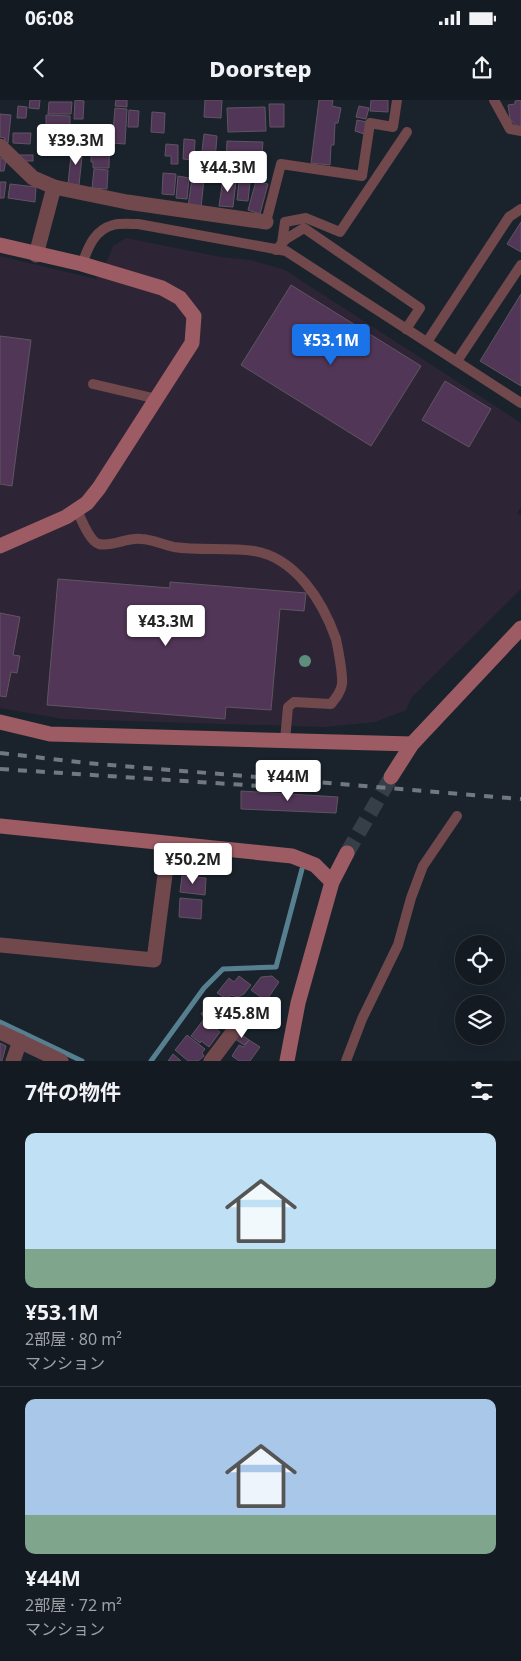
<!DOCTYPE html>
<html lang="ja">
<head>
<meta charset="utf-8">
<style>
  :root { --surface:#141a21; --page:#21272e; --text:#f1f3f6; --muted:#9da1a5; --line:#33383f; --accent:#1a73e8 }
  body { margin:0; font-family:"Noto Sans","Noto Sans JP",sans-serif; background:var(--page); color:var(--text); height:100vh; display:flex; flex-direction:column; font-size:19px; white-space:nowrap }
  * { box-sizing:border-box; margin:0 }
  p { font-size:16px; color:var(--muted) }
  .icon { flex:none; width:28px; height:28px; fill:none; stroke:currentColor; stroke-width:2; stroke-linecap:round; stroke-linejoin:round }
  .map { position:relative; height:961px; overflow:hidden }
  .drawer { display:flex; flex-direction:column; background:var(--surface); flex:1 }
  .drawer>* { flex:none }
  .controls { position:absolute; left:455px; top:835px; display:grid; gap:10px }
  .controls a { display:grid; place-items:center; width:50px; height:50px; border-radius:50%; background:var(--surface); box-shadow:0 5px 20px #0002,0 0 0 1px var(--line); font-size:25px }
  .price { position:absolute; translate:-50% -42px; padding:0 11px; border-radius:5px; background:#fff; color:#222; font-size:16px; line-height:32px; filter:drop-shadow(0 1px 2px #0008) }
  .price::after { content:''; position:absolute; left:50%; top:30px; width:15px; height:11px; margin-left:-8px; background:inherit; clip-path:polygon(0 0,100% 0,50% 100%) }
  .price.selected { background:var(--accent); color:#fff }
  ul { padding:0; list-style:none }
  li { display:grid; align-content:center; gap:10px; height:265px; padding:0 25px }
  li+li { border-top:1px solid var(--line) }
  li span { display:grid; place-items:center; height:155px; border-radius:10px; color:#555 }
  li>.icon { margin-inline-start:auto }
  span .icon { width:90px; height:90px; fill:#fffc; stroke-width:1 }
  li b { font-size:21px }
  h2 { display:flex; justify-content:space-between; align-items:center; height:60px; padding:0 25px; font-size:21px }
  .status { display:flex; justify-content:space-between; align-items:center; height:35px; padding:0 25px; background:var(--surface); direction:ltr }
  .status svg { height:14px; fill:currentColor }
  header { display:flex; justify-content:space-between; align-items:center; height:65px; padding:0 25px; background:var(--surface); font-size:22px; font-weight:800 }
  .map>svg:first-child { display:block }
  .commercial { fill:#2d2535 }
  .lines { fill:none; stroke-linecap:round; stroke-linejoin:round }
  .stream { stroke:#568090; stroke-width:5 }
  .building { fill:#523657; stroke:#5f5561 }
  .secondary-tunnel { stroke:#363f48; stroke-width:15; stroke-dasharray:15 8; stroke-linecap:butt }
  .lane { stroke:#71484c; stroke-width:10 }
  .street { stroke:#71484c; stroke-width:15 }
  .secondary { stroke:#9d5c63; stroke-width:15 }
  .rail { stroke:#717880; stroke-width:4; stroke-dasharray:9 9; stroke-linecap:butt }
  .tree { fill:#5d8d7b }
</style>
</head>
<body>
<div class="status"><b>06:08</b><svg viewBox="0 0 49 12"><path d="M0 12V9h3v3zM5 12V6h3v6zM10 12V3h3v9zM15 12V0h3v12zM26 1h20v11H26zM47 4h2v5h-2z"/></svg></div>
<header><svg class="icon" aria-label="back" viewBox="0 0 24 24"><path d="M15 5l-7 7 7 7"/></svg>Doorstep<svg class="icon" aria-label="share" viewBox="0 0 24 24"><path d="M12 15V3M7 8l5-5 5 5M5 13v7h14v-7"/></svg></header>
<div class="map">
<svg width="521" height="961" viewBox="0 0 521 961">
  <rect width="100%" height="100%" fill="#1a232c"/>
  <path class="commercial" d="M126,138L221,157L251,160L285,170L521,323V407L517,413L521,415V489L412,597L406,610L375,622L325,627L63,619L0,608V156L96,179L108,159L113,146Z"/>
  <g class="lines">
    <g class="stream">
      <path d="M0,922L82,961"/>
      <path d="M151,961L204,888L223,869L276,867L302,769"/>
    </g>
  </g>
  <g class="building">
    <path d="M30,0H40L39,9L29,8Z"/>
    <path d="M75,0L84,1L83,19H74Z"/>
    <path d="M116,0H127V7L115,6Z"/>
    <path d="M205,0H222L221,18L204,17Z"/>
    <path d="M319,0H333L332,6L341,8L338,23H335L334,45H331L330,65L311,63Z"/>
    <path d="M371,0H388V12L370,11Z"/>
    <path d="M521,0V30H520L510,19L508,5L515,4V1Z"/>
    <path d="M49,2H72L71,14H48Z"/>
    <path d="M269,4H284V27H270Z"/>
    <path d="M18,6L27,7L26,18H17Z"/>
    <path d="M359,6L369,8L366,19L356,17Z"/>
    <path d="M265,7L266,31L228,32L227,8Z"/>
    <path d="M115,8L127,9L125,44L112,43Z"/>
    <path d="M129,10L139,11L138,27H128Z"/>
    <path d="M152,12L165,13L164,33L151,32Z"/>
    <path d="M0,14L11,15L8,43L4,42L5,38L0,37Z"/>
    <path d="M46,15L70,16V28L46,27Z"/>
    <path d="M357,20L367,22L364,34L355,31Z"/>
    <path d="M101,26H110L109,68H93V62H91V32H101Z"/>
    <path d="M49,28L66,30L65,40L49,38Z"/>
    <path d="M13,33H31L30,44L13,43Z"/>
    <path d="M204,34L217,36L215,61L201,60Z"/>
    <path d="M184,39L195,40L194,60L183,59Z"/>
    <path d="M227,41L263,42L261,63L226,62Z"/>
    <path d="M49,42H64L63,53H49Z"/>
    <path d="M166,44L178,45V64H171V56H165Z"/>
    <path d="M72,46L83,47L79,85L68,84Z"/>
    <rect x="18" y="55" width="15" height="6"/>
    <path d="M0,58L6,59L4,71H0Z"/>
    <path d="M94,69L108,70L107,89L92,88Z"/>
    <path d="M163,73L176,74L174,95L162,94Z"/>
    <path d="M178,76L189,78L187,99L176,98Z"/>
    <path d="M192,78L204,79L201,108L188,107Z"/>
    <path d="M223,79L236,81L233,107L219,106Z"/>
    <path d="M239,81L250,82L248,101L237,100Z"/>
    <path d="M256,81L268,84L260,114L248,110Z"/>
    <path d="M0,82H6L4,98H0Z"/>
    <path d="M10,84L36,87L35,102L8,98Z"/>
    <path d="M521,122V152L507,144Z"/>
    <path d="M291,185L421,266L371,346L241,265Z"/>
    <path d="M521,194V286L480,261Z"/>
    <path d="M0,236L31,240L12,386L0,384Z"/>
    <path d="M445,281L491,309L469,347L422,320Z"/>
    <path d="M58,479L170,488V482L306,493L304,511L280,509L271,610L226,607L225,619L47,605Z"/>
    <path d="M0,513L20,517L13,555L20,556L17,573L11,572L6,597L0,596Z"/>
    <path d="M241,691L338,697L336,713L241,709Z"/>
    <path d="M182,776L206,778L205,795L180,792Z"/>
    <path d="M180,798L202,800L201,819L179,817Z"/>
    <path d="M239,876L251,885L244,894L238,897L231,895L227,899L217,893L229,878L234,882Z"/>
    <path d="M272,876L279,882L266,901L251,890L261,877Z"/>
    <path d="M214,897L231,909L218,927L201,914Z"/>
    <path d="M204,919L220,932L209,947L201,941L200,943L191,936Z"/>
    <path d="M239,933L249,940L244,945L235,939Z"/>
    <path d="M187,935L205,949L202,953L204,956L198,961H188L175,950Z"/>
    <path d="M249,940L260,947L250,961H239L232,956L239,945L244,947Z"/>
    <path d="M0,943L6,946L2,961H0Z"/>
    <path d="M173,954L181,961H168Z"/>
  </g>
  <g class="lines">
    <path class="secondary-tunnel" d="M347,753L391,677"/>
    <g class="lane">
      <path d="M494,0L510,29L521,31"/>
      <path d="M266,122L281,64L362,76L370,23L393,27L397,0"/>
      <path d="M282,143L285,122L306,118L340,132L407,32"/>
      <path d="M276,150L286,139L304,128L420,208L406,229"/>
      <path d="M82,164C88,148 94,130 113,125C120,123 130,124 138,124L286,151L521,303"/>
      <path d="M427,242L509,117L521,109"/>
      <path d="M457,261L521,165"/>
      <path d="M93,284L157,299"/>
      <path d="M77,410C81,419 90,442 99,444C113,447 127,437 141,439C152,439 163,445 174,447C200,451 228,447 254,451C296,458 323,502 336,539C338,548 343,575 342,584C341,592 336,598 331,604L294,602L288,607L285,640"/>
      <path d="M346,961L362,919L398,845L411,798L423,766L457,716"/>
    </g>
    <g class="street">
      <path d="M0,46L33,78L54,87L127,102L266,122"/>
      <path d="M36,155L54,87"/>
      <path d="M0,845L154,860L169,744"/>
      <path d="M237,904L258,921"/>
      <path d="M0,932L61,961"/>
      <path d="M13,961L20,941"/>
      <path d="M211,961L248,912"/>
    </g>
    <g class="secondary">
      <path d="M0,145L82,164L162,188L180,198L194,216L192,243L99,388L87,403L66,417L0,446"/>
      <path d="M0,622L50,634L412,644"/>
      <path d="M391,677L412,644L521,528"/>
      <path d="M0,726L292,756L315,765L332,782"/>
      <path d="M287,961L298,903L332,782L347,753"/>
    </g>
    <g class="rail">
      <path d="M0,653L87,663L521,699"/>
      <path d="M0,669L322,690"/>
    </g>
  </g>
  <circle class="tree" cx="305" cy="561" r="6"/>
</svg>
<div class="controls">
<a><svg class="icon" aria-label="locate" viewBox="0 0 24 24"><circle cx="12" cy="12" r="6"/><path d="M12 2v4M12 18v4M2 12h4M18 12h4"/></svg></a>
<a><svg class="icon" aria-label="layers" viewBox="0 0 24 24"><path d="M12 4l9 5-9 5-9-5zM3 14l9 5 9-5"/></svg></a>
</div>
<b class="price" style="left:76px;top:66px">¥39.3M</b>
<b class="price" style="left:228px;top:93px">¥44.3M</b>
<b class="price selected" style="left:331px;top:266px">¥53.1M</b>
<b class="price" style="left:166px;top:547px">¥43.3M</b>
<b class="price" style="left:288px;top:702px">¥44M</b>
<b class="price" style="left:193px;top:785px">¥50.2M</b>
<b class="price" style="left:242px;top:939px">¥45.8M</b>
</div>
<section class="drawer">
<h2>7件の物件<svg class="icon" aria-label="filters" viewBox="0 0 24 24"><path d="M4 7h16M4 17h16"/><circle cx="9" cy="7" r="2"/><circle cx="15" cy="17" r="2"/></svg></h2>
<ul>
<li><span style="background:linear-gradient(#bfe0f5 75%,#7fa58c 0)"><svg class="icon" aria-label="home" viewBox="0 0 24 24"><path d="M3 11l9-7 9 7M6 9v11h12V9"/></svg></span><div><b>¥53.1M</b><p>2部屋 · 80 m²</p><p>マンション</p></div></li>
<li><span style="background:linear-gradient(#a9c7e8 75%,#7fa58c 0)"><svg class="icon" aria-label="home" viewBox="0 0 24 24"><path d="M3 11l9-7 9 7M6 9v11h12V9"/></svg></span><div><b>¥44M</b><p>2部屋 · 72 m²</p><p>マンション</p></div></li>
</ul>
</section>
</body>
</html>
